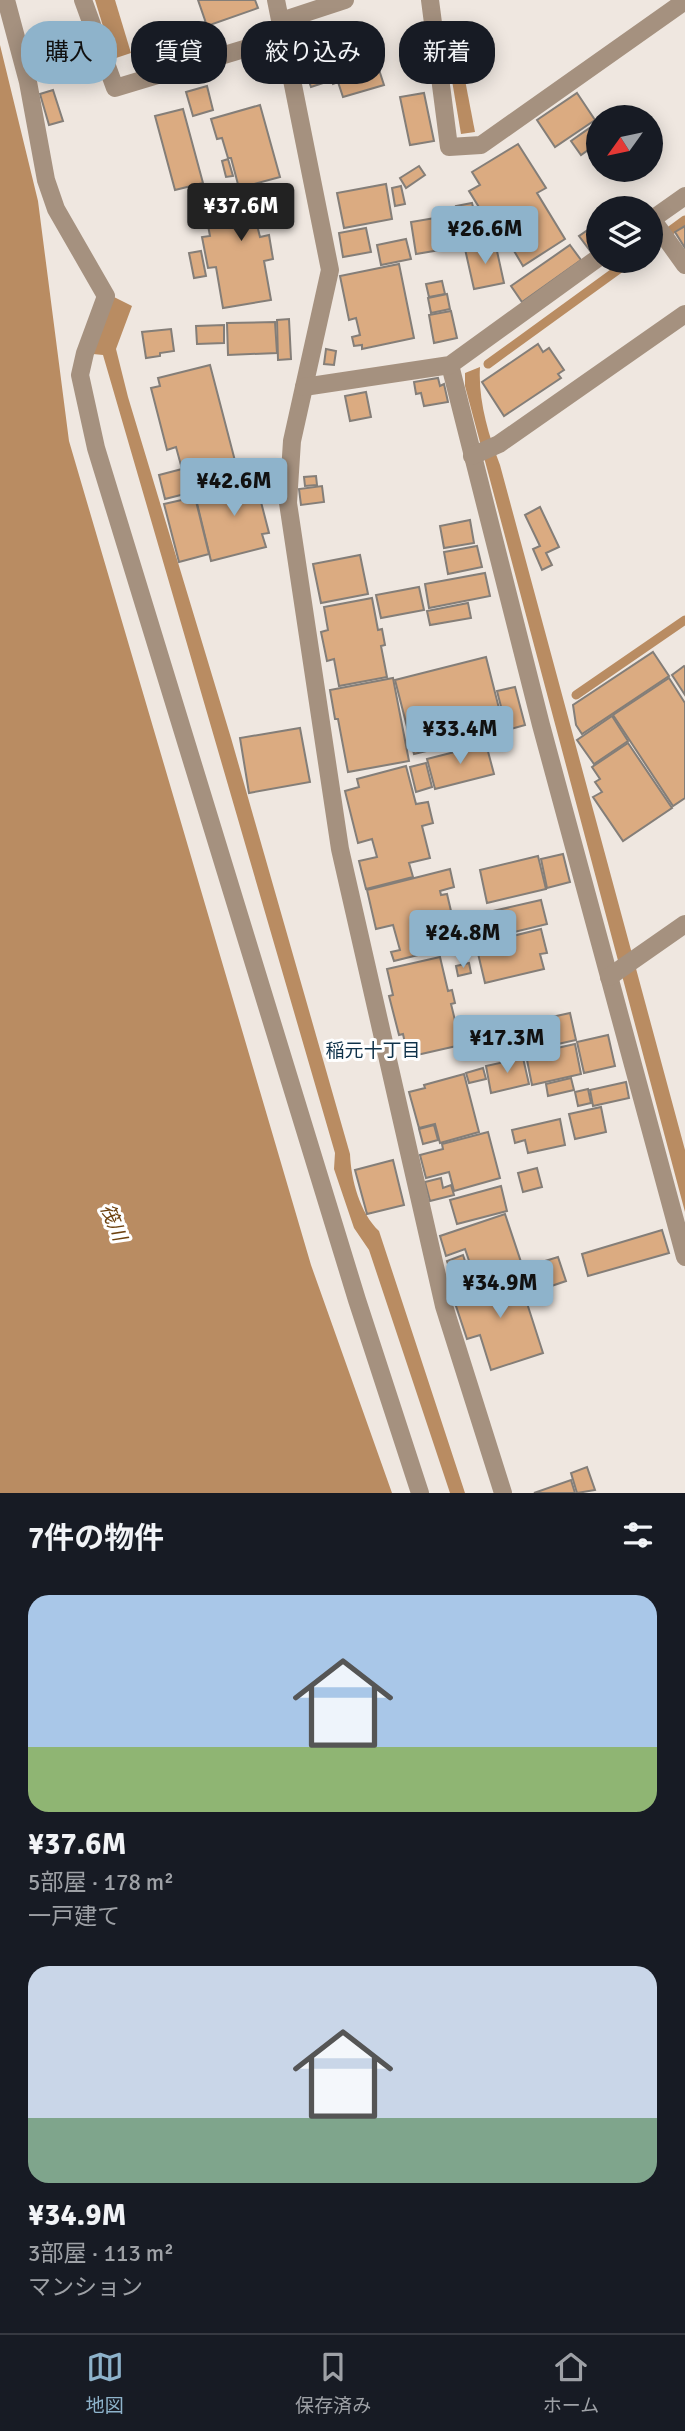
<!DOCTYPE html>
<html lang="ja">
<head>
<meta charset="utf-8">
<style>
  :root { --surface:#171b24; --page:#20242c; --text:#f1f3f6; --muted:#9ea1a6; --line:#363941; --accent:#8eb3cb }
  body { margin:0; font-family:Signika,"Noto Sans JP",sans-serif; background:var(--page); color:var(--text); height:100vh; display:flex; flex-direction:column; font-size:26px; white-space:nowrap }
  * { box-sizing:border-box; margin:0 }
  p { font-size:23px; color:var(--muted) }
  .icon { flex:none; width:38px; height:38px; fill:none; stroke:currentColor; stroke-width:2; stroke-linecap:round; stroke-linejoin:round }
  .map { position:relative; height:1493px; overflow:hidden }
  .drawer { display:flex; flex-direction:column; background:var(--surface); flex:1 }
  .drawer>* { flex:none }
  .guide { position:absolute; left:21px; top:21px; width:644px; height:63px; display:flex; gap:14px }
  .needle { width:46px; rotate:237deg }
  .fabs { position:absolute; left:586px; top:105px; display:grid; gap:14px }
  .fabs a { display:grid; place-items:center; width:77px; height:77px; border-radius:50%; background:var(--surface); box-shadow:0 4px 18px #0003; font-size:35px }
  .price { position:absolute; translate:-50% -60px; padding:0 16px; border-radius:7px; background:var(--accent); color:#111; font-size:23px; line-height:46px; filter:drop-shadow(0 2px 4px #0008) }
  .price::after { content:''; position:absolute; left:50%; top:42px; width:21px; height:16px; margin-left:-10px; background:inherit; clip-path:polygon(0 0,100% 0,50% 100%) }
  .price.current { background:#222; color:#fff }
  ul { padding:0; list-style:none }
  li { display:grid; align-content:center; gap:14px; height:371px; padding:0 28px }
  li span { display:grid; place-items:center; height:217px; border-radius:21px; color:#555 }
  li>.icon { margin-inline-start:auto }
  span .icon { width:126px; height:126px; fill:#fffc; stroke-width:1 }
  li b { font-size:30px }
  h2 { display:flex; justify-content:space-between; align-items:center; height:84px; padding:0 28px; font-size:30px }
  .tag { padding:0 24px; border-radius:28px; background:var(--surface); box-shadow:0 4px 18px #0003; font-size:24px; line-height:63px }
  .tag.current { background:var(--accent); color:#111 }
  .tabs { display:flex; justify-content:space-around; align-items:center; height:98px; border-top:2px solid var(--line); background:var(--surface); font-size:19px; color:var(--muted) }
  .tabs a { display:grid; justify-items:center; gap:4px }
  .tabs .current { color:var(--accent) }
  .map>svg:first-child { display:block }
  .water { fill:#b98c62 }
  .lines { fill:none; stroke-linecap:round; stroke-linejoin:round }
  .stream { stroke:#b98c62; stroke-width:9 }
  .building { fill:#dbab81; stroke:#847e78; stroke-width:2 }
  .street { stroke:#a5917f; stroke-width:18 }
  .labels { text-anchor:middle; stroke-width:6; stroke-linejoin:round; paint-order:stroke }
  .neighbourhood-label { font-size:19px; fill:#0f324a; stroke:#fff }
  .water-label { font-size:19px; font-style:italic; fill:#6d410e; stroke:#fff }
</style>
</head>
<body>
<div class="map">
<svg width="685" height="1493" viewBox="0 0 685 1493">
  <rect width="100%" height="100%" fill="#efe7e0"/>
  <g class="water">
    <path d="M95,0H115L131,53L113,59Z"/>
    <path d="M444,33H456L475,132L461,134Z"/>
    <path d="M0,45L38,201L69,441L311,1265L392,1493H0Z"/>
    <path d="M114,297L132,306L116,349L128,397L231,738L350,1154C351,1180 360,1213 379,1231L465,1493H450L369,1250L354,1228L334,1169L335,1153L103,355L93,354Z"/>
    <path d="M480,367C478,399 488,434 500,465L685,1150V1212L465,386V373Z"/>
  </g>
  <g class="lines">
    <g class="stream">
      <path d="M651,245L685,220"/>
      <path d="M488,364L630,261"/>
      <path d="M576,695L685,620"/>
    </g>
  </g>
  <g class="building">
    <path d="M198,0H255L258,8L207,26Z"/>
    <path d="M367,33L384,85L343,97L338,82L333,84L327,64L332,62L327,45Z"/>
    <path d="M82,54L86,71L73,75L69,58Z"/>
    <path d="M320,54L329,81L311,87L302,60Z"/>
    <path d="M207,86L213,110L193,116L186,92Z"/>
    <path d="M53,90L63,121L49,125L40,94Z"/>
    <path d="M424,93L434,141L410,145L400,97Z"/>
    <path d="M577,93L595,120L555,147L537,120Z"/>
    <path d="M260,105L280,177L239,188L231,158H228L222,138L217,139L211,119Z"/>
    <path d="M183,109L203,183L175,190L155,116Z"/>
    <path d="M591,127L598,138V143L581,155L571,141Z"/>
    <path d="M518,144L546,188L537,193L565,239L523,266L501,229L495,233L469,191L480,185L472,172Z"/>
    <path d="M228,159L233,176L226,177L222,161Z"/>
    <path d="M419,166L425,175L406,188L400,178Z"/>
    <path d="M386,184L392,219L344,228L337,193Z"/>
    <path d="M277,186L283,220L257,225L260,237L269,235L273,259L264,261L271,300L223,308L216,267L208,268L202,237L210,236L203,199Z"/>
    <path d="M401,186L405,204L395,206L392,188Z"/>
    <path d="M472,203L478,227L471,229L475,245L465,247L456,206Z"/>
    <path d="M447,216L452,248L416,254L411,222Z"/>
    <path d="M598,223V246L591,252L579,236Z"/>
    <path d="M685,226V248L675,232Z"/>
    <path d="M366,228L371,252L343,257L339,233Z"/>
    <path d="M406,239L411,259L381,265L377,245Z"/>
    <path d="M495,242L504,283L474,289L465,249Z"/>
    <path d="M570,245L581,260L522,302L511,286Z"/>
    <path d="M201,251L206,276L194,278L189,253Z"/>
    <path d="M399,264L414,338L362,349V345L354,346L352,337L360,335L356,318L349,320L340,276Z"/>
    <path d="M442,281L445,294L429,297L426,284Z"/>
    <path d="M447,294L450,309L431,313L428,298Z"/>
    <path d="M451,311L457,338L434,343L429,315Z"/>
    <path d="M289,319L291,359L278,360L277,320Z"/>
    <path d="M275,322L277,353L228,355L227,323Z"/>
    <path d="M224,325V343L197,344L196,326Z"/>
    <path d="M171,329L174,351L160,353V356L146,358L142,332Z"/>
    <path d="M538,344L543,352L549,348L564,370L558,374L561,378L504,416L482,382Z"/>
    <path d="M326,349L336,351L334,365L324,364Z"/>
    <path d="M210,365L240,480L165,499L159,475L182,469L176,447L167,450L151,388L160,386L158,378Z"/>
    <path d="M438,378L440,386L444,384L448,402L424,406L421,393L416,394L414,382Z"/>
    <path d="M366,392L371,417L350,421L345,396Z"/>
    <path d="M267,476L271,494L253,498L254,503L261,502L269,533L262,534L266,547L211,561L195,495Z"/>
    <path d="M316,476L317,485L305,486L304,477Z"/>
    <path d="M322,486L324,502L301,505L299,489Z"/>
    <path d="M195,497L209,554L179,562L164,504Z"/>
    <path d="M540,507L559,547L546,553L552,565L542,570L533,549L540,546L525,515Z"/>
    <path d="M470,520L474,543L444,548L440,526Z"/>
    <path d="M477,546L482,567L448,574L444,552Z"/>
    <path d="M360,555L368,594L321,603L313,564Z"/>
    <path d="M485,573L490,596L429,608L425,584Z"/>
    <path d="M419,587L424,610L381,618L376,595Z"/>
    <path d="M372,598L378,630L382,629L385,645L381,646L387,677L339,686L334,659L327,661L321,632L328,630L324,607Z"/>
    <path d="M468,603L471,618L430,625L427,611Z"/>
    <path d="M653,652L669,676L582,734L576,725L573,705Z"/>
    <path d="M486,657L505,732L414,754L395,680Z"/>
    <path d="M684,666L685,667V695L672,675Z"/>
    <path d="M393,678L409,761L348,772L338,719H335L330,690Z"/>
    <path d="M669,678L685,703V798L673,806L613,715Z"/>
    <path d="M515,687L525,725L507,730L497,691Z"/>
    <path d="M612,716L628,741L594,764L577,740Z"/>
    <path d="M300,728L310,782L249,793L240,738Z"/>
    <path d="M628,743L672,808L623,841L593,797L602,792L595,782L600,779L592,767Z"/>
    <path d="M486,744L494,774L435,789L427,759Z"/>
    <path d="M426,763L432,787L416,792L410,767Z"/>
    <path d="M406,766L416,804L428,802L433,823L422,826L430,858L409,863L413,877L366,889L359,861L377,857L372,839L358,843L345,791L359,787L357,779Z"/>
    <path d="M563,854L570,882L547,888L541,859Z"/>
    <path d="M538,856L546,889L487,903L480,870Z"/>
    <path d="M450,869L454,887L440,891L441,895L447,894L451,911L445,912L454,946L394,961L391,952L400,950L393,925L376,929L367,890Z"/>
    <path d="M541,900L547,924L486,939L480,914Z"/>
    <path d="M541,929L547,953L540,954L544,969L485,983L476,945Z"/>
    <path d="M440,957L448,991L452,990L455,1003L451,1004L461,1045L408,1057L403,1034L399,1035L389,996L393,995L387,969Z"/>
    <path d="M469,963L471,973L458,976L456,966Z"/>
    <path d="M570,1013L576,1040L535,1049L529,1022Z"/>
    <path d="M608,1035L615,1066L584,1073L577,1042Z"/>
    <path d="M575,1044L581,1074L532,1085L526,1055Z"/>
    <path d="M523,1058L529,1084L491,1093L486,1066Z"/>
    <path d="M483,1068L486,1079L469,1083L466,1073Z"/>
    <path d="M464,1074L479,1132L440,1143L435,1124L419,1128L409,1092L425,1088L424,1085Z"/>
    <path d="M571,1078L574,1090L548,1096L546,1084Z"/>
    <path d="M626,1082L629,1098L593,1106L590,1090Z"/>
    <path d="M588,1089L591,1103L578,1106L575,1092Z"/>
    <path d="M601,1107L606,1132L575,1139L569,1114Z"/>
    <path d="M560,1119L565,1145L528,1153L525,1140L515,1143L512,1130Z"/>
    <path d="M434,1125L438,1140L423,1144L419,1129Z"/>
    <path d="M488,1132L500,1178L454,1191L449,1172L426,1178L420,1155L443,1149L442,1144Z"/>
    <path d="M393,1160L404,1205L367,1214L355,1170Z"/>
    <path d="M537,1168L542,1187L523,1192L518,1173Z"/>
    <path d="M441,1178L443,1188L451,1185L454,1195L430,1201L425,1182Z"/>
    <path d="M501,1186L507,1211L457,1224L450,1200Z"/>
    <path d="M505,1214L522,1265L476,1281L465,1249L446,1256L440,1236Z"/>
    <path d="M662,1230L669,1253L588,1276L582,1254Z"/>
    <path d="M463,1255L470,1276L454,1282L447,1261Z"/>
    <path d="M558,1257L566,1281L528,1294L519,1269Z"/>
    <path d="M517,1272L543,1353L491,1370L480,1335L467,1339L455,1303L468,1298L464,1288Z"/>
    <path d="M587,1467L595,1490L577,1493L571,1473Z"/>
    <path d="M571,1480L575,1493H534Z"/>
  </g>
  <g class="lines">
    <g class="street">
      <path d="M6,0L28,82L46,180L56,209L106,296L85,353L80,375L96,448L357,1300L420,1493"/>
      <path d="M83,0L115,88L284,37"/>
      <path d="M276,0L330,270L292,441L288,503L340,849L444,1306L503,1493"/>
      <path d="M430,0L449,147L481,145L685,1"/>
      <path d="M281,21L345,0"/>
      <path d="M652,219L685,265"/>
      <path d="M651,220L685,196"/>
      <path d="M450,365L541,725L685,1257"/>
      <path d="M304,387L450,365L598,258"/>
      <path d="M472,456L499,444L685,314"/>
      <path d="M609,977L685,924"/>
    </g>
  </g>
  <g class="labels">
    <g class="neighbourhood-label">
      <text x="373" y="1057">稲元十丁目</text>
    </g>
    <g class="water-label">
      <text transform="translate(114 1222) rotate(67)" y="7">筏川</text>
    </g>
  </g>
</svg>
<div class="fabs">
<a><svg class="needle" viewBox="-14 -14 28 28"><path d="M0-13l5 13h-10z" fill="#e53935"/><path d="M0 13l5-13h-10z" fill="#9ea1a6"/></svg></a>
<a><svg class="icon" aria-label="layers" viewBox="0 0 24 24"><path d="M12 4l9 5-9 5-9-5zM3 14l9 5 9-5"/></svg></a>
</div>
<b class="price current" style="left:241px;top:243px">¥37.6M</b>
<b class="price" style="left:485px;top:266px">¥26.6M</b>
<b class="price" style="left:234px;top:518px">¥42.6M</b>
<b class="price" style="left:460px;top:766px">¥33.4M</b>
<b class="price" style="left:463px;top:970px">¥24.8M</b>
<b class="price" style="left:507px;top:1075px">¥17.3M</b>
<b class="price" style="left:500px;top:1320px">¥34.9M</b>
<div class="guide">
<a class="tag current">購入</a>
<a class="tag">賃貸</a>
<a class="tag">絞り込み</a>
<a class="tag">新着</a>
</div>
</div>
<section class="drawer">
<h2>7件の物件<svg class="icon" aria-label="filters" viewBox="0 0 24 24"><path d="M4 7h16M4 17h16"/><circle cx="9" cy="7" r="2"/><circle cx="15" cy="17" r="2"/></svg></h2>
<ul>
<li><span style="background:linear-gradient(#a9c7e8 70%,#8fb573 0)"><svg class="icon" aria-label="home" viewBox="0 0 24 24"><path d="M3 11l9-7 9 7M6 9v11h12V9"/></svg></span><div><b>¥37.6M</b><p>5部屋 · 178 m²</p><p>一戸建て</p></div></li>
<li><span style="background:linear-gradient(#c9d6e8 70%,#7fa58c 0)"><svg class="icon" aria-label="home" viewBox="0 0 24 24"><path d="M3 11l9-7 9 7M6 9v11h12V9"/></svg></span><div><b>¥34.9M</b><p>3部屋 · 113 m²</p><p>マンション</p></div></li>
</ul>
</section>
<nav class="tabs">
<a class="current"><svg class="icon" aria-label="map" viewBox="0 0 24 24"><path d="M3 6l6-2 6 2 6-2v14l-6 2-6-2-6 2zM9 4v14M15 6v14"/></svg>地図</a>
<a><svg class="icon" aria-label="saved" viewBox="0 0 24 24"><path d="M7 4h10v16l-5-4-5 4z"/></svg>保存済み</a>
<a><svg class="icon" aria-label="home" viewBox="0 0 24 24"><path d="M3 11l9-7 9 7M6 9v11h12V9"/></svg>ホーム</a>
</nav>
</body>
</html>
